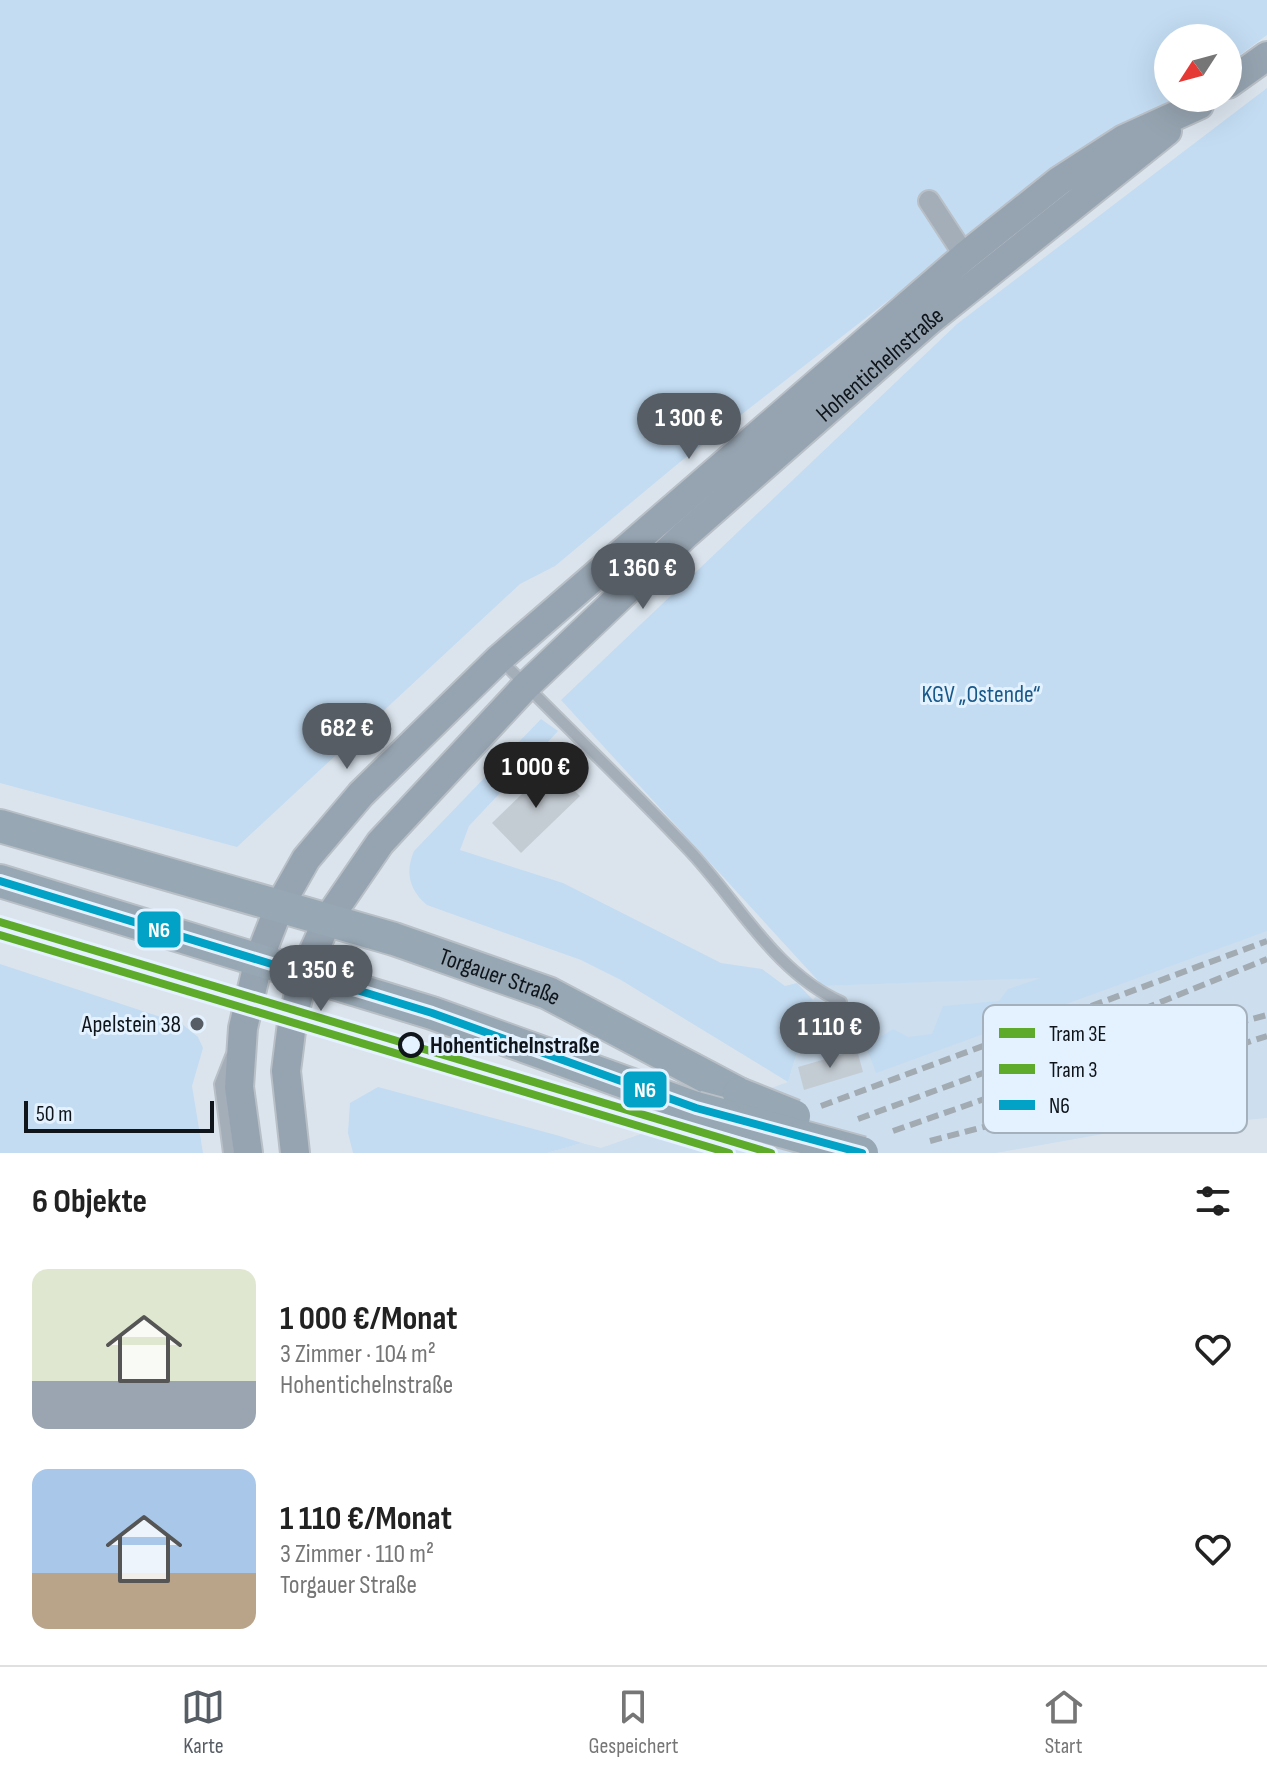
<!DOCTYPE html>
<html lang="de">
<head>
<meta charset="utf-8">
<style>
  :root { --surface:#fff; --page:#f2f2f2; --text:#222; --muted:#767676; --line:#e0e0e0; --accent:#565d64 }
  body { margin:0; font-family:"Sofia Sans Condensed",sans-serif; background:var(--page); color:var(--text); height:100vh; display:flex; flex-direction:column; font-size:30px; white-space:nowrap }
  * { box-sizing:border-box; margin:0 }
  p { font-size:26px; color:var(--muted) }
  .icon { flex:none; width:44px; height:44px; fill:none; stroke:currentColor; stroke-width:2; stroke-linecap:round; stroke-linejoin:round }
  .map { position:relative; height:1153px; overflow:hidden }
  .panel { display:flex; flex-direction:column; background:var(--surface); flex:1 }
  .panel>* { flex:none }
  .needle { width:52px; rotate:234deg }
  .buttons { position:absolute; left:1154px; top:24px; display:grid; gap:16px }
  .buttons a { display:grid; place-items:center; width:88px; height:88px; border-radius:50%; background:var(--surface); box-shadow:0 8px 32px #0002; font-size:40px }
  .scale { position:absolute; left:24px; bottom:20px; width:190px; box-sizing:border-box; padding-left:8px; border:4px solid #0f151b; border-top:0; font-size:22px; line-height:28px; white-space:nowrap; color:#0f151b; -webkit-text-stroke:6px #e4f2ff; paint-order:stroke }
  .price { position:absolute; translate:-50% -68px; padding:0 18px; border-radius:28px; background:var(--accent); color:#fff; font-size:26px; line-height:52px; filter:drop-shadow(0 2px 4px #0008) }
  .price::after { content:''; position:absolute; left:50%; top:48px; width:24px; height:18px; margin-left:-12px; background:inherit; clip-path:polygon(0 0,100% 0,50% 100%) }
  .price.on { background:#222; color:#fff }
  ul { padding:0; list-style:none }
  li { display:flex; align-items:center; gap:24px; height:200px; padding:0 32px }
  li span { display:grid; place-items:center; flex:none; width:224px; height:160px; border-radius:16px; color:#555 }
  li>.icon { margin-inline-start:auto }
  span .icon { width:96px; height:96px; fill:#fffc; stroke-width:1 }
  li b { font-size:34px }
  h2 { display:flex; justify-content:space-between; align-items:center; height:96px; padding:0 32px; font-size:34px }
  .tab-bar { display:flex; justify-content:space-around; align-items:center; height:112px; border-top:2px solid var(--line); background:var(--surface); font-size:22px; color:var(--muted) }
  .tab-bar a { display:grid; justify-items:center; gap:4px }
  .tab-bar .on { color:var(--accent) }
  .map>svg:first-child { display:block }
  .built { fill:#cddeee }
  .green { fill:#c3dcf2 }
  .building { fill:#c4ccd3 }
  .lines { fill:none; stroke-linecap:round; stroke-linejoin:round }
  .service-casing { stroke:#b8bfc6; stroke-width:14 }
  .minor-casing { stroke:#b8bfc6; stroke-width:24 }
  .secondary-casing { stroke:#b8bfc6; stroke-width:32 }
  .primary-casing { stroke:#b8bfc6; stroke-width:36 }
  .service { stroke:#a3aeb9; stroke-width:10 }
  .minor { stroke:#a3aeb9; stroke-width:20 }
  .secondary { stroke:#96a4b1; stroke-width:28 }
  .primary { stroke:#97a7b3; stroke-width:32 }
  .rail { stroke:#a2aab2; stroke-width:6; stroke-dasharray:12 6; stroke-linecap:butt }
  .primary-bridge-casing { stroke:#b8bfc6; stroke-width:36; stroke-linecap:butt }
  .primary-bridge { stroke:#97a7b3; stroke-width:32 }
  .bus-1-casing { stroke:#e4f2ff; stroke-width:14 }
  .bus-1 { stroke:#01a2c5; stroke-width:8 }
  .tram-1-casing { stroke:#e4f2ff; stroke-width:14 }
  .tram-2-casing { stroke:#e4f2ff; stroke-width:14 }
  .tram-1 { stroke:#5eab2b; stroke-width:8 }
  .tram-2 { stroke:#5eab2b; stroke-width:8 }
  .poi-dot { fill:#565d64; stroke:#e4f2ff; stroke-width:3 }
  .stop-dot { fill:#e4f2ff; stroke:#0f151b; stroke-width:4 }
  .labels { text-anchor:middle; stroke-width:6; stroke-linejoin:round; paint-order:stroke }
  .street-label { font-size:24px; fill:#0f151b; stroke:#e4f2ff }
  .park-label { font-size:24px; fill:#195989; stroke:#e4f2ff }
  .poi-label { font-size:24px; fill:#0f151b; stroke:#e4f2ff; text-anchor:end }
  .stop-label { font-size:24px; font-weight:bold; fill:#0f151b; stroke:#e4f2ff; text-anchor:start }
  .key { fill:#e4f2ff; stroke:#a4b0bb; stroke-width:2 }
  .key-label { font-size:22px; fill:#0f151b }
  .line-badge { stroke:#e4f2ff; stroke-width:3 }
  .badge-label { font-size:22px; text-anchor:middle; font-weight:bold; fill:#fff }
</style>
</head>
<body>
<div class="map">
<svg width="1267" height="1153" viewBox="0 0 1267 1153">
  <rect width="100%" height="100%" fill="#dbe4ed"/>
  <path class="built" d="M1267,907V1118L1114,1132L996,1153H547L582,1143L601,1148L788,1082L813,1000L823,986L1045,977Z"/>
  <g class="green">
    <path d="M0,0H1267V35L1228,64V38H1168V98H1174L1067,162L680,462L555,566L520,584L237,847L0,783Z"/>
    <path d="M1267,88V931L876,1073L866,1046L893,1029L908,1037L932,1034L943,1006L999,1001L1008,989L1041,978L823,986L561,700L957,324Z"/>
    <path d="M541,719L558,731L469,826L460,850L563,883L721,963L762,969L785,986L797,983L813,1000L788,1082L621,980L581,960L427,905C409,890 405,872 414,851Z"/>
    <path d="M0,964L182,1024L198,1037L203,1048L192,1086L203,1153H0Z"/>
    <path d="M378,1087L556,1135L582,1143L547,1153H353L348,1133L350,1103Z"/>
  </g>
  <g class="building">
    <path d="M550,767L580,796L521,853L492,823Z"/>
    <path d="M857,1050L863,1072L804,1090L798,1067Z"/>
  </g>
  <g class="lines">
    <g class="service-casing">
      <g id="service">
        <path d="M500,659C562,723 627,784 688,849C737,900 774,972 841,1002"/>
        <path d="M229,1153L220,1084L231,1056"/>
      </g>
    </g>
    <g class="minor-casing">
      <path id="minor" d="M929,201L965,256"/>
    </g>
    <g class="secondary-casing">
      <g id="secondary">
        <path d="M1228,84L1267,56"/>
        <path d="M248,1153L239,1087L243,1028L259,959L280,905L306,859L361,794L499,659L965,256L1059,181L1124,139L1199,105"/>
        <path id="s1" d="M295,1153L286,1071L292,1023L304,973L328,919L380,843L526,686L685,535L930,320L1167,131"/>
      </g>
    </g>
    <g class="primary-casing">
      <g id="primary">
        <path id="s2" d="M0,826L394,939L548,993L739,1094"/>
        <path d="M0,881L432,1013L696,1108"/>
      </g>
    </g>
    <use href="#service" class="service"/>
    <use href="#minor" class="minor"/>
    <use href="#secondary" class="secondary"/>
    <use href="#primary" class="primary"/>
    <g class="rail">
      <path d="M821,1106L1267,941"/>
      <path d="M858,1119L1005,1065L1267,959"/>
      <path d="M893,1131L1096,1060L1267,1015"/>
      <path d="M930,1141L991,1125L1267,1036"/>
    </g>
    <g class="primary-bridge-casing">
      <g id="primary-bridge">
        <path d="M739,1094L794,1116"/>
        <path d="M696,1108L862,1153"/>
      </g>
    </g>
    <use href="#primary-bridge" class="primary-bridge"/>
    <g class="bus-1-casing">
      <path id="bus-1" d="M0,881L432,1013L696,1108L862,1153"/>
    </g>
    <use href="#bus-1" class="bus-1"/>
    <g class="tram-1-casing">
      <path id="tram-1" d="M0,922L771,1153"/>
    </g>
    <g class="tram-2-casing">
      <path id="tram-2" d="M0,935L729,1153"/>
    </g>
    <use href="#tram-1" class="tram-1"/>
    <use href="#tram-2" class="tram-2"/>
  </g>
  <circle class="poi-dot" cx="197" cy="1024" r="8"/>
  <circle class="stop-dot" cx="411" cy="1045" r="11"/>
  <g class="labels">
    <g class="street-label">
      <text dy="8" stroke="none"><textPath href="#s1" startOffset="1026">Hohentichelnstraße</textPath></text>
      <text dy="8" stroke="none"><textPath href="#s2" startOffset="522">Torgauer Straße</textPath></text>
    </g>
    <g class="park-label">
      <text x="981" y="702">KGV „Ostende“</text>
    </g>
    <g class="poi-label">
      <text x="181" y="1032">Apelstein 38</text>
    </g>
    <g class="stop-label">
      <text x="430" y="1053">Hohentichelnstraße</text>
    </g>
  </g>
  <rect x="983" y="1005" width="264" height="128" rx="12" class="key"/>
  <rect x="999" y="1028" width="36" height="10" fill="#5eab2b"/>
  <rect x="999" y="1064" width="36" height="10" fill="#5eab2b"/>
  <rect x="999" y="1100" width="36" height="10" fill="#01a2c5"/>
  <g class="key-label">
    <text x="1049" y="1041">Tram 3E</text>
    <text x="1049" y="1077">Tram 3</text>
    <text x="1049" y="1113">N6</text>
  </g>
  <g class="line-badge">
    <rect x="136" y="910" width="46" height="39" rx="8" fill="#01a2c5"/>
    <rect x="622" y="1070" width="46" height="39" rx="8" fill="#01a2c5"/>
  </g>
  <g class="badge-label">
    <text x="159" y="937">N6</text>
    <text x="645" y="1097">N6</text>
  </g>
</svg>
<div class="buttons">
<a><svg class="needle" viewBox="-14 -14 28 28"><path d="M0-13l5 13h-10z" fill="#e53935"/><path d="M0 13l5-13h-10z" fill="#767676"/></svg></a>
</div>
<div class="scale">50 m</div>
<b class="price" style="left:689px;top:461px">1 300 €</b>
<b class="price" style="left:643px;top:611px">1 360 €</b>
<b class="price" style="left:347px;top:771px">682 €</b>
<b class="price on" style="left:536px;top:810px">1 000 €</b>
<b class="price" style="left:321px;top:1013px">1 350 €</b>
<b class="price" style="left:830px;top:1070px">1 110 €</b>
</div>
<section class="panel">
<h2>6 Objekte<svg class="icon" aria-label="filters" viewBox="0 0 24 24"><path d="M4 7h16M4 17h16"/><circle cx="9" cy="7" r="2"/><circle cx="15" cy="17" r="2"/></svg></h2>
<ul>
<li><span style="background:linear-gradient(#dfe7d0 70%,#9aa5b1 0)"><svg class="icon" aria-label="home" viewBox="0 0 24 24"><path d="M3 11l9-7 9 7M6 9v11h12V9"/></svg></span><div><b>1 000 €/Monat</b><p>3 Zimmer · 104 m²</p><p>Hohentichelnstraße</p></div><svg class="icon" aria-label="heart" viewBox="0 0 24 24"><path d="M12 20l-8-8c-3-5 5-10 8-4 3-6 11-1 8 4z"/></svg></li>
<li><span style="background:linear-gradient(#a9c7e8 65%,#b9a48a 0)"><svg class="icon" aria-label="home" viewBox="0 0 24 24"><path d="M3 11l9-7 9 7M6 9v11h12V9"/></svg></span><div><b>1 110 €/Monat</b><p>3 Zimmer · 110 m²</p><p>Torgauer Straße</p></div><svg class="icon" aria-label="heart" viewBox="0 0 24 24"><path d="M12 20l-8-8c-3-5 5-10 8-4 3-6 11-1 8 4z"/></svg></li>
</ul>
</section>
<nav class="tab-bar">
<a class="on"><svg class="icon" aria-label="map" viewBox="0 0 24 24"><path d="M3 6l6-2 6 2 6-2v14l-6 2-6-2-6 2zM9 4v14M15 6v14"/></svg>Karte</a>
<a><svg class="icon" aria-label="saved" viewBox="0 0 24 24"><path d="M7 4h10v16l-5-4-5 4z"/></svg>Gespeichert</a>
<a><svg class="icon" aria-label="home" viewBox="0 0 24 24"><path d="M3 11l9-7 9 7M6 9v11h12V9"/></svg>Start</a>
</nav>
</body>
</html>
